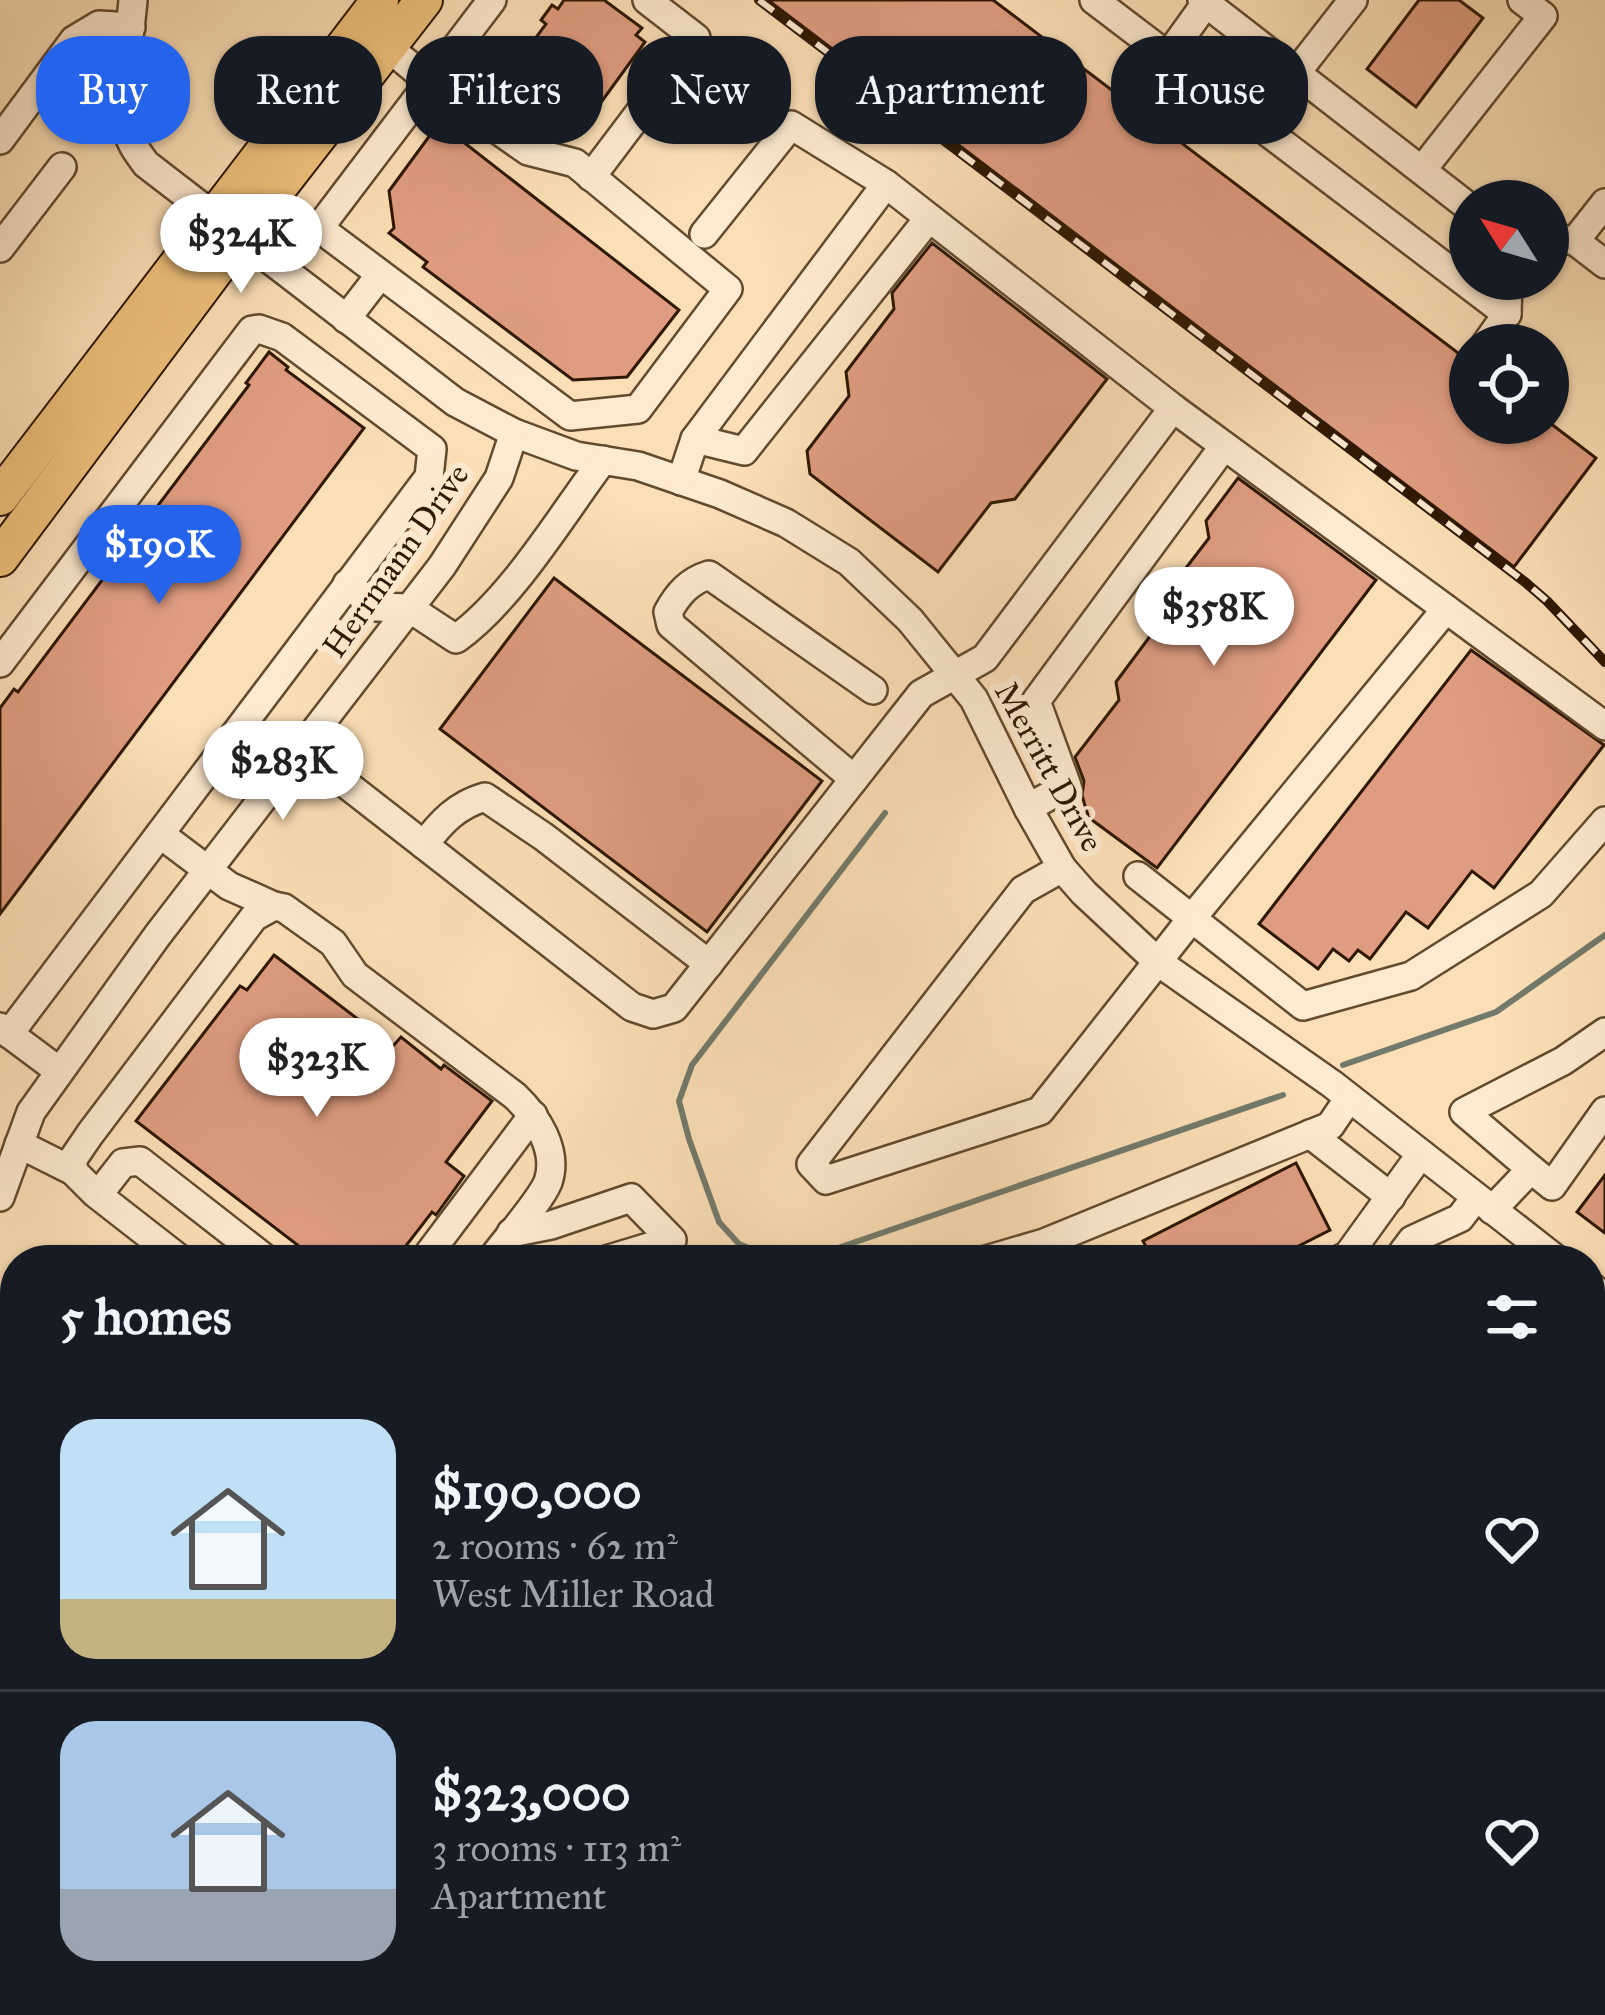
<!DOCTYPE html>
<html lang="en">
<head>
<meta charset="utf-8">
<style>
  :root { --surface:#171b24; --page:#242831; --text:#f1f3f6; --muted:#9ea1a6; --line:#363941; --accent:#2563eb }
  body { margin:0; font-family:"IM FELL Great Primer",serif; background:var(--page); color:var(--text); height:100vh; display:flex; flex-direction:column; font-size:45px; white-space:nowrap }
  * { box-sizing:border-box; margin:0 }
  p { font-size:39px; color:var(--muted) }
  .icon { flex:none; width:66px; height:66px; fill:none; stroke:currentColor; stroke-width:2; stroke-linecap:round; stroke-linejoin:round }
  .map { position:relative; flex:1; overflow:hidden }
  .drawer { position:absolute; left:0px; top:1245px; width:1605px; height:771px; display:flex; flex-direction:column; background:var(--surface); border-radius:48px 48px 0 0; box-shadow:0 3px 9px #0004 }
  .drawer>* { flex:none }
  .hud { position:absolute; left:36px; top:36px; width:1533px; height:108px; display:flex; gap:24px }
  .needle { width:78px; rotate:307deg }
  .fabs { position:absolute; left:1449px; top:180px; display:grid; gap:24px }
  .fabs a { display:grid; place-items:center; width:120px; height:120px; border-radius:50%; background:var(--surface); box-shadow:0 3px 9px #0004; font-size:60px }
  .price { position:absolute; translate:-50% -102px; padding:0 27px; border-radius:42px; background:#fff; color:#222; font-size:39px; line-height:78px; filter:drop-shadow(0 3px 6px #0008) }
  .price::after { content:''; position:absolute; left:50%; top:72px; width:36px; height:27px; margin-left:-18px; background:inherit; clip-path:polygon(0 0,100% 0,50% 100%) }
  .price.on { background:var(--accent); color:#fff }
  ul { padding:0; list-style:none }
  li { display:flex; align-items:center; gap:36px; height:300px; padding:0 60px }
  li+li { border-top:3px solid var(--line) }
  li span { display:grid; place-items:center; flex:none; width:336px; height:240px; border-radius:36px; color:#555 }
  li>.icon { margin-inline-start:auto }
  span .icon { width:144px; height:144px; fill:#fffc; stroke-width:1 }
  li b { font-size:51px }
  h2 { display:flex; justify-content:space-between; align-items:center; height:144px; padding:0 60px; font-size:51px }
  .pill { padding:0 42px; border-radius:48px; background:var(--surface); box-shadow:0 3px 9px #0004; font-size:42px; line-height:108px }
  .pill.on { background:var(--accent); color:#fff }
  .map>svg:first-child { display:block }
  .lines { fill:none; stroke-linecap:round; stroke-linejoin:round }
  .stream { stroke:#727a6b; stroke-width:6 }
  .building { fill:#df9c80; stroke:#2e1800; stroke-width:3 }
  .minor-casing { stroke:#624a2e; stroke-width:32 }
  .major-casing { stroke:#2e1800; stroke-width:40 }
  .minor { stroke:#fdead0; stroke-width:27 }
  .major { stroke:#eec07b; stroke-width:36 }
  .rail-casing { stroke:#2e1800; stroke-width:10 }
  .rail { stroke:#fdead0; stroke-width:6; stroke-dasharray:18; stroke-linecap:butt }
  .labels { text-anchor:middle; stroke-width:12; stroke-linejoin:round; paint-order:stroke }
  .street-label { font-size:33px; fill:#2e1800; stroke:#fdead0 }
</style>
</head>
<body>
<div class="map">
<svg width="1605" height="2015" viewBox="0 0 1605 2015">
  <rect width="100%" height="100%" fill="#fcdfb6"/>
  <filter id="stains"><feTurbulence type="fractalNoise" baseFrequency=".00167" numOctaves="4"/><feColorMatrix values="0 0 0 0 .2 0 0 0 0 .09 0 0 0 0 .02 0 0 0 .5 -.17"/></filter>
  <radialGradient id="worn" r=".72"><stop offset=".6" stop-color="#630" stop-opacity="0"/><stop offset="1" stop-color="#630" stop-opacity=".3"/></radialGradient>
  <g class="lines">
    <g class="stream">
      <path d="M1343,1065L1496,1012L1605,935"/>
      <path d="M793,1260L763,1254L739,1244L719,1222L689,1139L679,1101L692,1065L885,813"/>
      <path d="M803,1260L1283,1095"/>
      <path d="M203,2015L213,2001"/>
    </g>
  </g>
  <g class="building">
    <path d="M564,0H604L642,28L636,35L645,42L602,101L596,98L592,103L571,87L542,128L521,113L551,74L536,63L541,56L529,47L546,24L541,20L552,5L558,9Z"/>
    <path d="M768,0H993L1470,362V423H1550L1596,458L1514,567Z"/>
    <path d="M1419,0H1459L1483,18L1416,107L1367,69Z"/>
    <path d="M439,123L679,310L627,377L573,380L423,267L427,262L389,233L394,228L389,191Z"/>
    <path d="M932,243L1107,379L1015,499L991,503L938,572L810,474L807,451L849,396L846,372L894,309L892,293Z"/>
    <path d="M269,352L288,367L286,370L364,428L0,914V708L14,689L18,692L121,555L116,552L140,521L144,524L249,385L246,383Z"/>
    <path d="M1238,478L1376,580L1157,868L1088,817L1082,795L1084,781L1075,757L1119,700L1116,682L1151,635L1149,616L1209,538L1206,521Z"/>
    <path d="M554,578L822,781L707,932L440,729Z"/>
    <path d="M1471,650L1604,745L1494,888L1472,871L1428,928L1406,912L1370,959L1358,950L1349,961L1333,949L1318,969L1259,924Z"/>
    <path d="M274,955L393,1046L401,1037L441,1069L444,1065L492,1101L446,1162L464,1176L436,1215L432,1212L395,1260H317L136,1121L240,986L247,990Z"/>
    <path d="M1296,1163L1330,1230L1271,1260H1153L1143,1241Z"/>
    <path d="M1605,1175V1233L1577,1212Z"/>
    <path d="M1590,1711L1605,1723V1976L1590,1996Z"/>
    <path d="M0,1797L15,1808V1982L0,2002Z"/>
  </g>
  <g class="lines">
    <g class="minor-casing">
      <g id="minor">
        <path d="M133,0C130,39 119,91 127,129C130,143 138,153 146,164L455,402L514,433L576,456L638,466L720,494L786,523L849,562L910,620L974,699L1028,808L1062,868L1084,893L1158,962L1332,1084L1557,1260"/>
        <path d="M1094,0L1507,314L1485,345"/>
        <path d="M1202,0L1470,208"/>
        <path d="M389,48L431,83L528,151L575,163L728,289L638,409L570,416L319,228L492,0"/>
        <path d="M1168,56L1206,3"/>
        <path d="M1296,73L1353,0"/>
        <path d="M0,140L74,40L99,25L131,27"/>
        <path d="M1422,170L1543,16L1522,0"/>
        <path d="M591,177L696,38L647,0"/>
        <path d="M704,234L791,125L886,184L1173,408L1605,726"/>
        <path d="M1548,237L1575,241L1605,203"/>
        <path d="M1575,241L1605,264"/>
        <path d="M0,248L62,167"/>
        <path d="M1507,314L1508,279"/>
        <path d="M346,319L380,275"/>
        <path d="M695,439L744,451L929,218"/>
        <path d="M681,481L695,439L886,184"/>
        <path d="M347,584L376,607L409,608L456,639C512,599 561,516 603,460"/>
        <path d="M0,663L252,330L259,329L282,337L432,449L429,477L9,1034"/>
        <path d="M301,749L632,1007L653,1014L674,1008L921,694L985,658L1173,408"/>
        <path d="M854,779L671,625L668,612C678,594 689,581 709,575L873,690"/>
        <path d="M1028,808L1067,786L1036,701L1224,446"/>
        <path d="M160,834L229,886L274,906"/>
        <path d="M424,845C441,822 457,805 485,797L544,837L709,964"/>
        <path d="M1062,868L1023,890L811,1164L826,1180L1040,1111L1192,918L1446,609"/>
        <path d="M1138,876L1303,1006L1411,976L1541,894L1605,821"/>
        <path d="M0,1027L59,1071"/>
        <path d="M1310,1134L1391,1197"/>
        <path d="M19,1144L73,1171L95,1193L181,1260"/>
        <path d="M1531,1169L1552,1186L1605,1111"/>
        <path d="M73,1171V1159L90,1134L254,917L274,906L284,908L333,943L355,975L515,1096C536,1116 559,1150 548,1182C541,1200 504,1242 491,1260"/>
        <path d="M98,1195L123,1163L140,1161L267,1260"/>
        <path d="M0,1197L31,1112L157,936L442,566L499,478L514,433"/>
        <path d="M1492,1210L1531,1169L1464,1112L1563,1061L1605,1032"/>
        <path d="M511,1233L551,1225L631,1198L672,1240L606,1260"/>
        <path d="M424,1260L533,1115"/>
        <path d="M986,1260L1044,1243L1330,1126L1349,1098"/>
        <path d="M1339,1260L1348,1255L1421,1154"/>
        <path d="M1397,1260L1412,1240L1460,1218L1476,1197"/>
        <path d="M1590,1286L1605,1297"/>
        <path d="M1590,1487L1605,1467"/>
        <path d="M1590,1577L1605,1588"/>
        <path d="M0,1632L15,1644"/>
        <path d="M0,1695L15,1707"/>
        <path d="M489,2001L507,2015"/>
        <path d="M958,2001L977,2015"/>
        <path d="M1335,2001L1353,2015"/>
        <path d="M1476,2001L1497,2015"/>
        <path d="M124,2015L135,2001"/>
        <path d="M433,2015L444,2001"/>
        <path d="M746,2015L756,2001"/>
        <path d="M789,2015L800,2001"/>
        <path d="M1047,2015L1043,2012L1047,2001"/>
        <path d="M1244,2015L1245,2001"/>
        <path d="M1416,2015L1428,2001"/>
      </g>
    </g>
    <g class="major-casing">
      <g id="major">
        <path d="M0,497L380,0"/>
        <path d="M0,558L239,238L424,0"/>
        <path d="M0,1483L15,1494"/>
        <path d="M0,1537L15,1549"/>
        <path d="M607,2001L626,2015"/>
        <path d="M676,2001L695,2015"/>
      </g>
    </g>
    <use href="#minor" class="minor"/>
    <use href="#major" class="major"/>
    <g class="rail-casing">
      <path id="rail" d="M759,0L1525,582L1547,601L1605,662"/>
    </g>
    <use href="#rail" class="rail"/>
  </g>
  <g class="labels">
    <g class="street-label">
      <text transform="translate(395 560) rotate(-55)" y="12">Herrmann Drive</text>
      <text transform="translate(1050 766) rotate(61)" y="12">Merritt Drive</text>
    </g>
  </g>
  <rect width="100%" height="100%" filter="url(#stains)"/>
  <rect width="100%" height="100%" fill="url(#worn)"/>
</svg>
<div class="fabs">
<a><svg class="needle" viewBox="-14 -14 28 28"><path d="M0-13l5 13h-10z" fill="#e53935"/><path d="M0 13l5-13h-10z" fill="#9ea1a6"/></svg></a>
<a><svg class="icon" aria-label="locate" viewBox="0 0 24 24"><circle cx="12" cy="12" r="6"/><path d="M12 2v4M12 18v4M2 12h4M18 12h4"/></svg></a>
</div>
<b class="price" style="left:241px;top:296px">$324K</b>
<b class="price on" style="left:159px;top:607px">$190K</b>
<b class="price" style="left:1214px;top:669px">$358K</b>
<b class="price" style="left:283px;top:823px">$283K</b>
<b class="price" style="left:317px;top:1120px">$323K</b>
<div class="hud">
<a class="pill on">Buy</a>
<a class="pill">Rent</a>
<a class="pill">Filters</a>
<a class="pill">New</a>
<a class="pill">Apartment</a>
<a class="pill">House</a>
</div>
<section class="drawer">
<h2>5 homes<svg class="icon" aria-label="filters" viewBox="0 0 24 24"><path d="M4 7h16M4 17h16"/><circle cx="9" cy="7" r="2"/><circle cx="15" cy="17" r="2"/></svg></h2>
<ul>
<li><span style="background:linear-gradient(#bfe0f5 75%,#c2b280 0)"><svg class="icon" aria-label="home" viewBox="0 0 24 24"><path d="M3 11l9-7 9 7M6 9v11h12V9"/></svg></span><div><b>$190,000</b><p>2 rooms · 62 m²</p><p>West Miller Road</p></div><svg class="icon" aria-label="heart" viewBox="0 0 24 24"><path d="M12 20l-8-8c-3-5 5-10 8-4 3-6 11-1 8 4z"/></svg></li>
<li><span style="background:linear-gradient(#a9c7e8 70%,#9aa5b1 0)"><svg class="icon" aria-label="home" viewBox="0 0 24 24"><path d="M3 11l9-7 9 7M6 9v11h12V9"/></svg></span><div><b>$323,000</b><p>3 rooms · 113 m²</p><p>Apartment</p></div><svg class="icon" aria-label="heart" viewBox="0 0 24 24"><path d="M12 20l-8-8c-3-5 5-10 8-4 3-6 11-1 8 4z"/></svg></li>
</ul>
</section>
</div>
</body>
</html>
